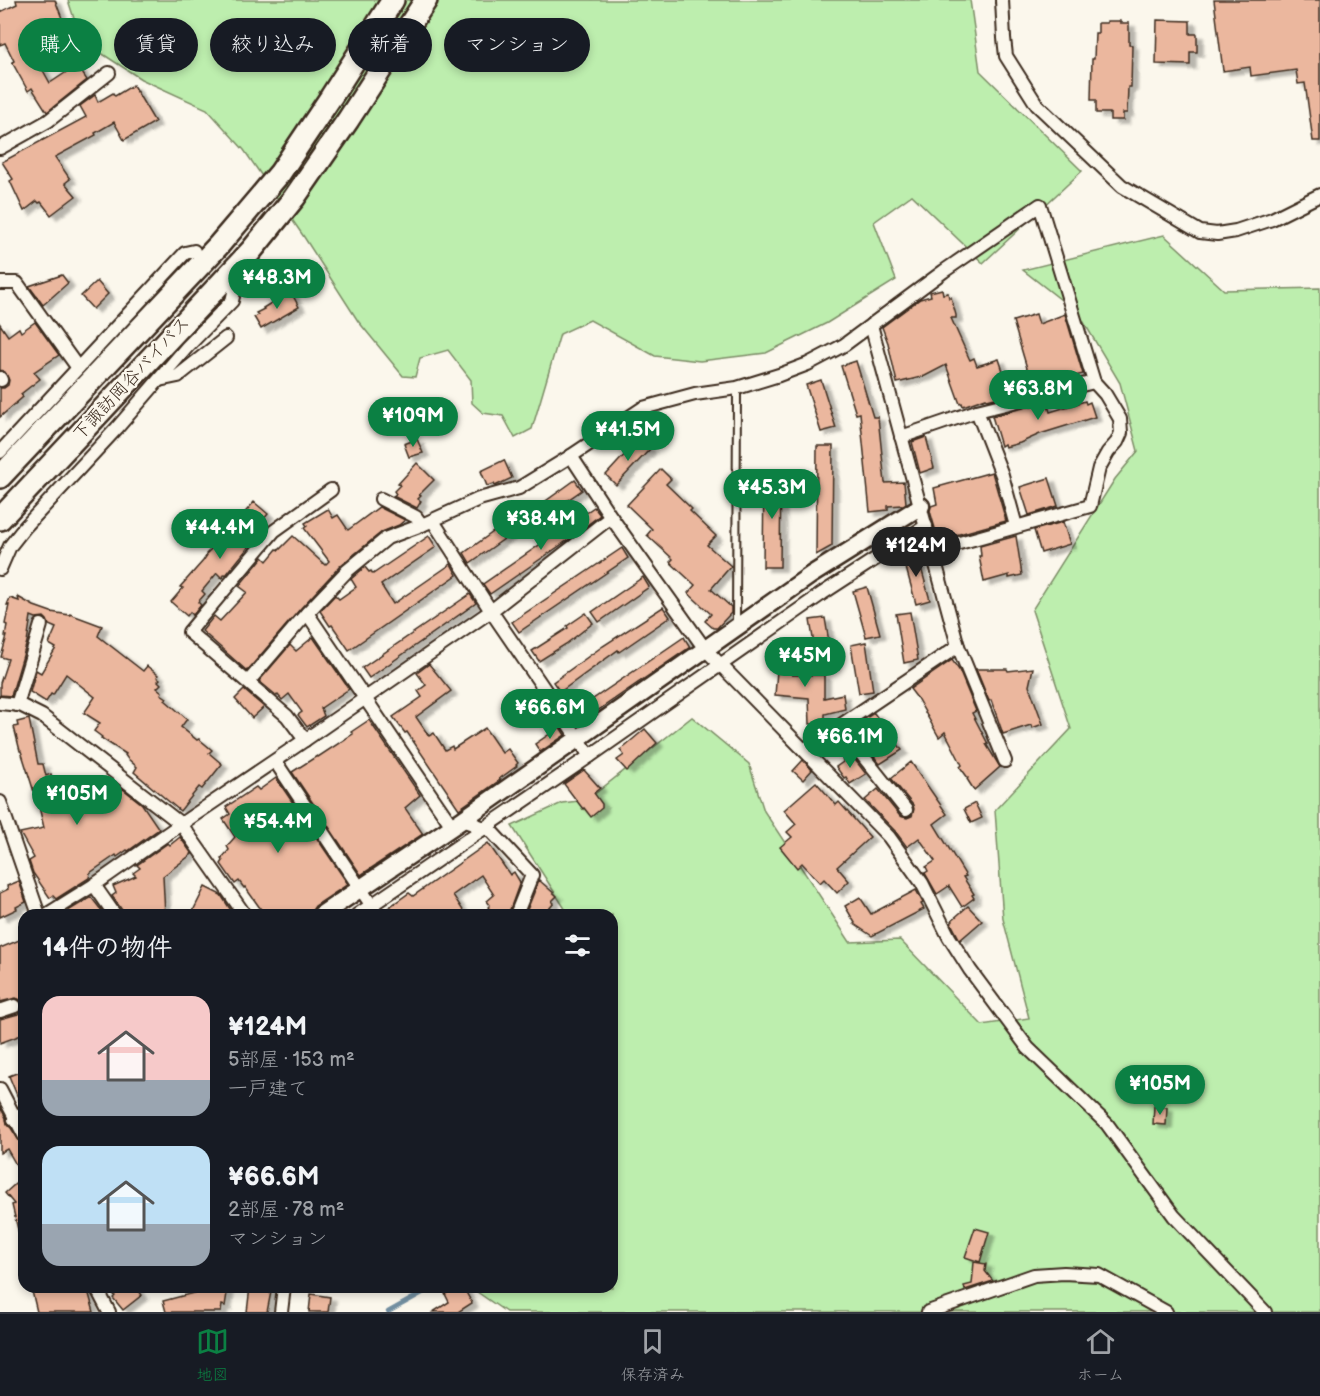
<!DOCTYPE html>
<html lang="ja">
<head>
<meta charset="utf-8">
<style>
  :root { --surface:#171b24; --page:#242831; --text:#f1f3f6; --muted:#9ea1a6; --line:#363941; --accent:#0b8043 }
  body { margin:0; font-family:"Balsamiq Sans","Klee One",sans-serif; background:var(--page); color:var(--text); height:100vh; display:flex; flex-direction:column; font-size:22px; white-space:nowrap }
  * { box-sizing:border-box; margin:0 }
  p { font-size:20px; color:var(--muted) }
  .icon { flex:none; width:33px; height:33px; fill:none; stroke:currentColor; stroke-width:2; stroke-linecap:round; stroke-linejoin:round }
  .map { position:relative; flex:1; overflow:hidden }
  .details { position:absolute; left:18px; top:909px; width:600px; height:384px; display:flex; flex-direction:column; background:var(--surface); border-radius:18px; box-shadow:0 3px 9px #0003 }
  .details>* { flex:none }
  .top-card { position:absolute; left:18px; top:18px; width:600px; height:54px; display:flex; gap:12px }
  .price { position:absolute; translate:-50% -51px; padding:0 14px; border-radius:21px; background:var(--accent); color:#fff; font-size:20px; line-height:39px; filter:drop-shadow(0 2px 3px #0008) }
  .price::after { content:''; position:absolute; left:50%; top:36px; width:18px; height:14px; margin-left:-9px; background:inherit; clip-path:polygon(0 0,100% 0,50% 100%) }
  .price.active { background:#222; color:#fff }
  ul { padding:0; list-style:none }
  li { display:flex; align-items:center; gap:18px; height:150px; padding:0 24px }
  li span { display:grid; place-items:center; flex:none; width:168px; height:120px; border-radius:18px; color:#555 }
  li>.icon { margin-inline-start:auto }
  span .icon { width:72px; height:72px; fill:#fffc; stroke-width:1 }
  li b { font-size:26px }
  h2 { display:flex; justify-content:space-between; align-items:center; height:72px; padding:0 24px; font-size:26px }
  .chip { padding:0 21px; border-radius:27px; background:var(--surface); box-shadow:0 3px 9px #0003; font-size:21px; line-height:54px }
  .chip.active { background:var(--accent); color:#fff }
  .tabs { display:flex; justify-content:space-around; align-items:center; height:84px; border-top:2px solid var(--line); background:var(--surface); font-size:16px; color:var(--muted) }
  .tabs a { display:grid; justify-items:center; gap:3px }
  .tabs .active { color:var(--accent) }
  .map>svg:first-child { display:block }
  .green { fill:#bdeeae; stroke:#7c8c66; stroke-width:1.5 }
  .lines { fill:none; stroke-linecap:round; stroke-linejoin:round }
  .stream { stroke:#728ea0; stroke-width:4.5 }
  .building { fill:#ebb79e; stroke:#3b2a1e; stroke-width:1.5; filter:url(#shadow) }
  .lane-casing { stroke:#3b2a1e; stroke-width:10 }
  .street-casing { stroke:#3b2a1e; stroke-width:16 }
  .secondary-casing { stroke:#3b2a1e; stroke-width:21 }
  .highway-casing { stroke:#3b2a1e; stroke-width:26 }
  .lane { stroke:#fbf7ec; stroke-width:6 }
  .street { stroke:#fbf7ec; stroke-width:12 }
  .secondary { stroke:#fbf7ec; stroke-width:16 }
  .highway { stroke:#fbf7ec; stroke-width:21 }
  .labels { text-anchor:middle; stroke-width:5; stroke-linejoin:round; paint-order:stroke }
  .street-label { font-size:18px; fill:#3b2a1e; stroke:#fbf7ec }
</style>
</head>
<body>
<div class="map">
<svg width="1320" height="1312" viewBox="0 0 1320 1312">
  <defs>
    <filter id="shadow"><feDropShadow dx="6" dy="4" stdDeviation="1.5" flood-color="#0004"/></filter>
  </defs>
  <rect width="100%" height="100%" fill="#fbf7ec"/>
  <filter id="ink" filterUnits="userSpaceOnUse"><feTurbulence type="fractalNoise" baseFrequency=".0167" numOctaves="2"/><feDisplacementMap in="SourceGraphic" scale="12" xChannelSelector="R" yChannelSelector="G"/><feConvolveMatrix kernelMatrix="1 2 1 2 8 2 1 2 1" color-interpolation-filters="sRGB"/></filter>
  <g filter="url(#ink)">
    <g class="green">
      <path d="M68,0H970L980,71L1082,171L983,263L912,195L874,222L896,280L827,323L766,353L700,361L655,356L590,320L560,334L532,429L515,438L503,416L483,413L472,403L471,380L448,350L420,358L415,377L403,376L358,321L304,237L244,150L207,109L141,79L81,40Z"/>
      <path d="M1164,235L1224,290L1320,288V1312H506L470,1287H612V915H569L512,826L562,803L587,800L692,717L749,764L764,811L850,942L900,940L982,1025L1029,1018L1003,919L995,810L1071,729L1032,610L1115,479L1138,451L1120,383L1079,314L1023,270Z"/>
    </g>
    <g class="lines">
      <path class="stream" d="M388,1312L433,1287"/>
    </g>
    <g class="building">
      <path d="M16,0H55L65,26L62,27L71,47L39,63L50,83L77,65L87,80L47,112L32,88L28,91L12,62L14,61L5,43L0,45V12L17,4Z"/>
      <path d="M1214,0H1320V141H1313L1305,83L1298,84L1296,70L1251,76L1250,67L1223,71Z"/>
      <path d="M1157,20L1190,21V34H1197V52H1190V65L1156,64Z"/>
      <path d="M1107,21H1120V23H1129V45H1132L1131,87H1128L1127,113H1123V120H1110V113H1096V100H1091L1092,59H1094L1095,33H1098V23H1107Z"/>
      <path d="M133,85L155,122L124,140L114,122L95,133L96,135L55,157L70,179L65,183L76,196L51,215L41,202L39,203L37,201L24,211L10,181L13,179L2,162L86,117L80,106L95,95L98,102L113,93L115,96Z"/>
      <path d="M62,275L68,283L43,305L29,286Z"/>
      <path d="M97,281L108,294L93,309L81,296Z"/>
      <path d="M942,289L943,294L948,293L949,298L951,297L956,315V318H951L969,358L970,360L974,358L977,366L999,359L1007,383L1029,375L1013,321L1036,314L1039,324L1065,314L1083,374L1056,381L1057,383L987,400L986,398L963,406L962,403L960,404L946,365L925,376L897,383L888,343L882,327L920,299L931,296L930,292Z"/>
      <path d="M288,292L289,294L291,292L299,307L261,329L254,317L258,315L256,313L264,309L263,308L276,300V298Z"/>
      <path d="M35,322L59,355L34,372L40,379L21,394L23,397L0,417V388H4L8,385L9,380L5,372L0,370V324L8,336L19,328L21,332Z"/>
      <path d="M856,361L873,417H878L885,483L904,482L906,503L903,505L888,506V510L870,512L860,413L856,414L841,366Z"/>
      <path d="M821,380L836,428L821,432L806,385Z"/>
      <path d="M1085,401L1086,404L1090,402L1095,417L1040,434L1020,443L1005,447L1004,444L1001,446L992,416L1047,402L1050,412Z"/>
      <path d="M926,437L934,468L920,473L912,442Z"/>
      <path d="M417,439L423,453L409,457L404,444Z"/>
      <path d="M639,439L650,449L616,485L606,475Z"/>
      <path d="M817,446H833L832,546L816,555Z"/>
      <path d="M504,460L512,478L495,486L494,484L487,486L481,471Z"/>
      <path d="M417,463L434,480L419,495L421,496L418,499L421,501L417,508L393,496L396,494L394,491L400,485L398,484Z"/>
      <path d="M661,469L671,479L666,484L692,509L690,511L716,536L707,545L731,566L711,589L731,607V613L717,628H713L705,621L711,614L688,593L695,585L670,562L673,559L647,535L652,529L627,505Z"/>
      <path d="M992,472L1006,521L945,538L942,530L936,532L930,511L931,506L937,504L934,488Z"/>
      <path d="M764,474H781L780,567H763Z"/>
      <path d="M1049,478L1058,506L1029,515L1020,487Z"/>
      <path d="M575,480L582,490L532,525L525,516Z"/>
      <path d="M254,502L268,514L250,535L255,539L226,575L225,574L222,578L217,573L202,591L205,594L198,602L201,605L193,615L190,612L187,616L171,602L183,588L180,587L203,561L207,555L206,554L227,533Z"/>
      <path d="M379,507L405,520L399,525L382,532L341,565L301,608L247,671L202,631L214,616L220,621L247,592L239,586L263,557L267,561L277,549L279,550L293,536L325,565L329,561L304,528L307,526L305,523L328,509L333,518L338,515L348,530Z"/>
      <path d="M594,507L600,515L568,540L490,594L483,584Z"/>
      <path d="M514,517L521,527L470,563L464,553Z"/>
      <path d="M1063,522L1070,544L1041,553L1034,530Z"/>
      <path d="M429,536L436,547L381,585L393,604L451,564L457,575L349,650L332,625L330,626L320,611L335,595L339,599L356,587L351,579L365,567L369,572L371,571L373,574Z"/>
      <path d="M1016,536L1022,575L1009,578V575L984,582L979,556H981L980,546Z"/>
      <path d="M622,548L628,558L519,632L512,622Z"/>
      <path d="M917,553L930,600L916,604L903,557Z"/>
      <path d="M643,577L649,587L599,622L592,612Z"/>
      <path d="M867,587L880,634L866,637L853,591Z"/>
      <path d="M470,594L476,603L369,678L362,668Z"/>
      <path d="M18,597L34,606L51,612L70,615V614L102,626L98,636L143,671L147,666L158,675L157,677L160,679L158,681L161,684L157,688L162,692L161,694L167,698L165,700L187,719L181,727L197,740L199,739L212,750L209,753L222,764L202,789L199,787L180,811L134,772L137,767L127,758L125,755L126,754L101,738L102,737L94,731L100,723L84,713L95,697L66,674L53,695L51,694L46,702L30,692L36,670L41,673L56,648L49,644L56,628L49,625L47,620L44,617L36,618L31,616L27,642L11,696L0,695V683L8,659L1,657L7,636H5L7,625L5,624L9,605H7L10,598L19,601Z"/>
      <path d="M663,607L670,617L619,652L618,650L560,692L553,682L603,646Z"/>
      <path d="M910,612L918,660L904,663L896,614Z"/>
      <path d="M586,613L593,623L566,644L539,661L532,651L568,628L567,626Z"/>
      <path d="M825,618L833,666L818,669L810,620Z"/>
      <path d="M313,637L349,689L321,708L324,716L307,727L298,715L302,712L289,694L282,700L278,695L277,696L259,681L290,645L296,651Z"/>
      <path d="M684,637L690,647L581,722L574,712Z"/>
      <path d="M866,642L873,691L859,693L851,645Z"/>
      <path d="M779,646L794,647L792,675H824V698L843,694L845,709L825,714V724H810L809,698L775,695Z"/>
      <path d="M952,660L959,670L976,711L972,713L988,744H986L1000,767L974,790L967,779L968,778L960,767L962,765L945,732L939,737L917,698L910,689Z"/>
      <path d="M429,664L451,691L416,717L429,736L434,733L445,750L452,746L453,749L485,728L502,753L508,749L518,763L516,765L517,766L499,779L500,780L459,809L407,732L405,733L393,717L422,697L418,691L426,685L417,673Z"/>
      <path d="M1033,668L1029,686L1043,724L1032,728L1031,725L1003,734L991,700L989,701L976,669H1007L1008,671Z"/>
      <path d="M244,690L264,707L252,718L235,699Z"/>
      <path d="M874,713L882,724L883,723L902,750L880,764L852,729L856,726V725Z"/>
      <path d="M29,719L38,764H43L46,776L51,774L59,799L84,783L93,784L104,803L123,789L142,804L159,829L128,851L127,850L117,857L116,855L90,873L89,878L56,899L53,896L50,898L33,873L29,861L34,858L20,833L44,828L36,794L35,795L21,751H20L14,727L18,726L17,722Z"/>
      <path d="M369,720L420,795L405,808L423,834L361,875L292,772L317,756L318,757L353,734L351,732Z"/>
      <path d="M560,727L565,735L540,752L535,744Z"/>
      <path d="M645,729L657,743L627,771L617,760L624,755L620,750Z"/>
      <path d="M849,752L866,774L850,784L846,777L844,778L836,767L843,762L842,757Z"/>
      <path d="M803,760L812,770L803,780L793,771Z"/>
      <path d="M911,762L947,814L934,824L966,876L963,877L974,894L972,895L974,898L962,907L949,886L937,894L925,873L928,871L926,867L935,861L919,838L907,847L895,831L865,800L878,789L900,816L907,818L912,816L914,809L913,805L891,778Z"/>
      <path d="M584,770L600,788L594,793L602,804V808L591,817L584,808L583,809L564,784Z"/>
      <path d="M276,778L348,884L315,906L311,912L307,915H265L245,887L244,888L239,881L235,884L221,864L223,861L221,859L229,850L227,846L235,837L223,819L230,814L226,807L256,787L259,790Z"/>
      <path d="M816,782L836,805L839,802L870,837L837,867L849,881L837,893L824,879L820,883L802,863L797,868L780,847L792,837L787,832L796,824L784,810Z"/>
      <path d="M975,803L982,818L971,823L964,809Z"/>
      <path d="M180,837L192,854L163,876L165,915H123L122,910L112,896L116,893L113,886L136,876L133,873L140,868L137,865L168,843L170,845Z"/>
      <path d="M488,843L510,875L514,872L520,882L508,915H493L488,907L490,905L487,901L494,895L481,875L453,895L466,915H386L385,910L409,893L413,896Z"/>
      <path d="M539,880L557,896L552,901L554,903L544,915H525Z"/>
      <path d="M19,881L26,902L16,907L17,909L0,917V893L8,889L7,886Z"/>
      <path d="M205,887L221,895L234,915H191Z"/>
      <path d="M916,890L923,903L921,904L924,909L872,936L854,924L855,923L845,906L860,897L871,914Z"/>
      <path d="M91,897L105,915H71L68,911Z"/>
      <path d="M968,906L982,921L960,940L951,923L953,921L952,920Z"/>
      <path d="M24,938V1034L0,1043V1019L18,1014L21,1011L23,1007L21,1000L16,998L0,1002V948Z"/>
      <path d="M24,1070V1105H21L9,1076Z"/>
      <path d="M1154,1106L1167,1107L1166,1125L1153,1124Z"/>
      <path d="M0,1107L6,1118L7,1124L11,1128L24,1148V1238H20L12,1205L14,1204L5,1193L23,1177L7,1149L0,1153Z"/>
      <path d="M975,1228L989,1232L980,1262L965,1257Z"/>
      <path d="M974,1262L986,1264L985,1271L993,1281L965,1290L964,1286L972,1284Z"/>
      <path d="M31,1287H87L94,1312H37Z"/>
      <path d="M118,1287H136L142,1295L123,1310L113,1298L115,1296L112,1292Z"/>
      <path d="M216,1287H228L225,1306L222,1305L221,1312H166L163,1301Z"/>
      <path d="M250,1287H272L267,1312H247Z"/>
      <path d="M457,1287H463L472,1303L458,1312H433L449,1302L445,1294Z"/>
      <path d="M311,1294L330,1297L328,1312H309Z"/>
    </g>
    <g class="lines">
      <g class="lane-casing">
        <path id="lane" d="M736,624L737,389"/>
      </g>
      <g class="street-casing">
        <g id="street">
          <path d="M1002,0L1004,38L1006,56L1037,105L1122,186L1200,232L1217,234L1236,231L1272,219L1320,195"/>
          <path d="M0,148L48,121L109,73"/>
          <path d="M0,283H17L78,368"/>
          <path d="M871,325L958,646L1005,761"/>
          <path d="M0,378L1,380"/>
          <path d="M159,380L178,376L226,338"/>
          <path d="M977,411L1002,475L1016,526"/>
          <path d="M901,437L977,411L1094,382"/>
          <path d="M0,452L185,253L194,251"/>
          <path d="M571,456L611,517L705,649L889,837L922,883L949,937L970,970L1028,1048L1107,1124L1174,1216L1265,1312"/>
          <path d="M381,499L416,517L422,525"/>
          <path d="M433,521L491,611L590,756L823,593L926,526"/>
          <path d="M0,569L10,546L25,527L117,428L187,347L232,301L235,288"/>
          <path d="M307,613L452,826"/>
          <path d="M248,682L307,613L347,571L387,538L422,525L479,499L519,488L571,456L643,408L695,394L737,388L779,375L808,364L844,345L944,271L1040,205L1094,382L1105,394L1120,419L1121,433L1117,442L1108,452L1099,468L1090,506L931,551"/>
          <path d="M0,703L20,705L42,716L181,824L245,915"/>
          <path d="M17,705L41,625"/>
          <path d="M839,726L906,810"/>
          <path d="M305,740L287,716L189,632L274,531L331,490"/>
          <path d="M804,750L958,646"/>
          <path d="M275,761L378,915"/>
          <path d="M0,802L39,915"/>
          <path d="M462,820L490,830L532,875L516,915"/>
          <path d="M94,885L115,915"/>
          <path d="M46,915L94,885L181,824L305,740L491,611L611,517"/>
          <path d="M357,915L590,756"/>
          <path d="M0,1011L15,1006"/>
          <path d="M0,1089L24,1135"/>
          <path d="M96,1287L109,1312"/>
          <path d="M281,1312L284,1287"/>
          <path d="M928,1312L1034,1275L1064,1273L1099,1275L1166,1312"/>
        </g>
      </g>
      <g class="secondary-casing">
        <g id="secondary">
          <path d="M321,915L462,820L811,575L921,506"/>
          <path d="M16,1119L24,1115"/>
        </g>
      </g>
      <g class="highway-casing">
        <g id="highway">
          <path d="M0,477L218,246L280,173L331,97L393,0"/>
          <path d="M0,519L251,251L294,198L348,120L426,0"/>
        </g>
      </g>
      <use href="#lane" class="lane"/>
      <use href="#street" class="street"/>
      <use href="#secondary" class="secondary"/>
      <use href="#highway" class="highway"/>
    </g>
  </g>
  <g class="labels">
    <g class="street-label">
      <text transform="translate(131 378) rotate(-47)" y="6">下諏訪岡谷バイパス</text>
    </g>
  </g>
</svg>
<b class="price" style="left:277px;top:310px">¥48.3M</b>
<b class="price" style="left:1038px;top:421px">¥63.8M</b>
<b class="price" style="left:413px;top:448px">¥109M</b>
<b class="price" style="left:628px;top:462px">¥41.5M</b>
<b class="price" style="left:772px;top:520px">¥45.3M</b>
<b class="price" style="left:541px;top:551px">¥38.4M</b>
<b class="price" style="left:220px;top:560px">¥44.4M</b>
<b class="price active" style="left:916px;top:578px">¥124M</b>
<b class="price" style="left:805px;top:688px">¥45M</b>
<b class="price" style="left:550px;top:740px">¥66.6M</b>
<b class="price" style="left:850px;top:769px">¥66.1M</b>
<b class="price" style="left:77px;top:826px">¥105M</b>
<b class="price" style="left:278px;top:854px">¥54.4M</b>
<b class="price" style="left:1160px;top:1116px">¥105M</b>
<div class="top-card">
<a class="chip active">購入</a>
<a class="chip">賃貸</a>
<a class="chip">絞り込み</a>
<a class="chip">新着</a>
<a class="chip">マンション</a>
</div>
<section class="details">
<h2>14件の物件<svg class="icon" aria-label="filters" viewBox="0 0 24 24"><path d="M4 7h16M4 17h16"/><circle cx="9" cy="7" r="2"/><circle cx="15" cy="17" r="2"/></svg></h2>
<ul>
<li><span style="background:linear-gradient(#f6c9c9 70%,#9aa5b1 0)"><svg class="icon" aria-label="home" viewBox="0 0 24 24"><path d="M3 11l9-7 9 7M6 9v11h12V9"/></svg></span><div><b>¥124M</b><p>5部屋 · 153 m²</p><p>一戸建て</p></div></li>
<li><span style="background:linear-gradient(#bfe0f5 65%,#9aa5b1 0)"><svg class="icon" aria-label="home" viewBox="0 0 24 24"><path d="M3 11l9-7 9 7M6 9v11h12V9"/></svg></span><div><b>¥66.6M</b><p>2部屋 · 78 m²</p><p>マンション</p></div></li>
</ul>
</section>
</div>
<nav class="tabs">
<a class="active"><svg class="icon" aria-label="map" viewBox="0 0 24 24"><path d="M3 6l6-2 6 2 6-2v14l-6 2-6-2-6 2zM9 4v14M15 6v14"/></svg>地図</a>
<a><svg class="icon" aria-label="saved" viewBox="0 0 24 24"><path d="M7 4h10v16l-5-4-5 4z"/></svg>保存済み</a>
<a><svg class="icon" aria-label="home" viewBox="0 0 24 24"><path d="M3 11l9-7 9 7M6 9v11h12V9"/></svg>ホーム</a>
</nav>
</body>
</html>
